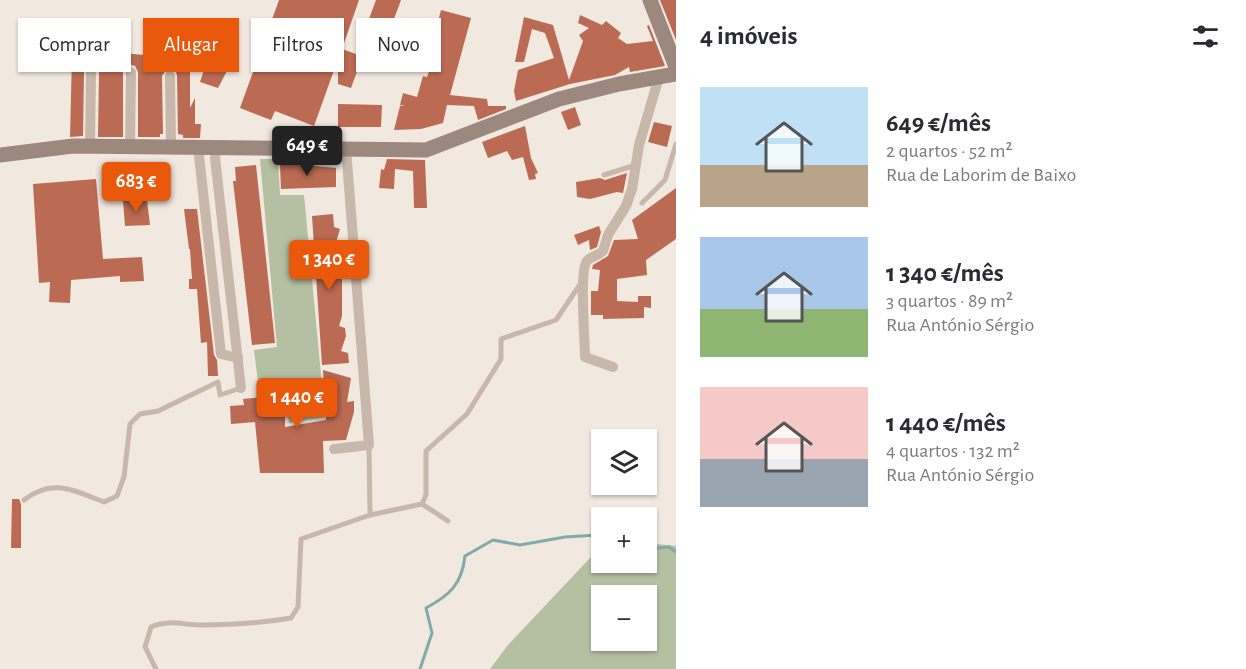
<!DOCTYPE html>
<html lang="pt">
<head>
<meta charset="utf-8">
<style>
  :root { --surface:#fff; --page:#f7f7f7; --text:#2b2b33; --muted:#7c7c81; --accent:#ea580c }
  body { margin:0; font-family:"Alegreya Sans",sans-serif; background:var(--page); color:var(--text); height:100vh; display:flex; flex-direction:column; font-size:22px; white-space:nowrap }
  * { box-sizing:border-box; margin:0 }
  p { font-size:20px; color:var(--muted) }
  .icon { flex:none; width:33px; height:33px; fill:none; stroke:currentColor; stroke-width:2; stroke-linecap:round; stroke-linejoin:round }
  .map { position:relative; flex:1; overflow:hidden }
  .sheet { display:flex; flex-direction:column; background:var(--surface); width:570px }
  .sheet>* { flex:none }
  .top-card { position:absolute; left:18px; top:18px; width:567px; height:54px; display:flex; gap:12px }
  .tools { position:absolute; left:591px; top:429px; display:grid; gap:12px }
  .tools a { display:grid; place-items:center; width:66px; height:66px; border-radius:0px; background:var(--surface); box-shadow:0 2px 4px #0004; font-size:30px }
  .price { position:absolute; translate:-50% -51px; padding:0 14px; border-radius:6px; background:var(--accent); color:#fff; font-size:20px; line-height:39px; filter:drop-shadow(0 2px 3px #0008) }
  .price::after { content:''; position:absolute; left:50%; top:36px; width:18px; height:14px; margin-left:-9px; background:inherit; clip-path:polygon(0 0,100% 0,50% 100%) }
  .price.current { background:#222; color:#fff }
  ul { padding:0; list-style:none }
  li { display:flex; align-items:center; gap:18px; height:150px; padding:0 24px }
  li span { display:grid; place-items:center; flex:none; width:168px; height:120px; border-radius:0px; color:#555 }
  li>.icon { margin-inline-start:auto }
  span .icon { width:72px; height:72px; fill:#fffc; stroke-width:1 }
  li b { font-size:26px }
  h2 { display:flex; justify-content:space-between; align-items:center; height:72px; padding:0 24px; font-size:26px }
  .tag { padding:0 21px; border-radius:0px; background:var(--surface); box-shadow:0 2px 4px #0004; font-size:21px; line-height:54px }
  .tag.current { background:var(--accent); color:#fff }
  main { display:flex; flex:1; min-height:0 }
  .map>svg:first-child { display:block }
  .green { fill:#b5bfa1; fill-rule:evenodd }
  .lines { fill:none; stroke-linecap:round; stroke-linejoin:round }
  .stream { stroke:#81aaab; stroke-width:3 }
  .building { fill:#bb6b53 }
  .lane { stroke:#c8b8ac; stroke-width:5 }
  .street { stroke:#c8b8ac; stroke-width:10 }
  .secondary { stroke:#9c887e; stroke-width:15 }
</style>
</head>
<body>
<main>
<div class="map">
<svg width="676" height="669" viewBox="0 0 676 669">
  <rect width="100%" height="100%" fill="#f1e8e0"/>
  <g class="green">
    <path d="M260,159H278L280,195H304L325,417L289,423L285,394L260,398L254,350L277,347Z"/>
    <path d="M647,543L676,546V669H490L508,645L590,558L601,553L602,562H646ZM602,596H646V640H602Z"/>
  </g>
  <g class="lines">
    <g class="stream">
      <path d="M646,549L669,547L676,552"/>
      <path d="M420,669L432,633L426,608C450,595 462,584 465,556L493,540L520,545L565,537L598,535L602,538"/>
    </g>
  </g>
  <g class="building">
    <path d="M279,0H359L342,49L356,54L376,0H401L384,46L370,41L365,56L384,62L382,70L362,64L360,70L358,69L351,88L338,84V59L314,126L275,111L271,120L240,108Z"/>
    <path d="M660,0H676V40Z"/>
    <path d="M441,10L471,18L450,95L487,99L488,106H506V109L478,120L474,106L447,105L443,123L421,129L394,130L400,106H405L400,105L403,93L417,97L423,76L427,77L432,63L427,62L429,54L415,48L420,35L433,40Z"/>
    <path d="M580,15L602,25L606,21L621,33L618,38L627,44L653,41L647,26L649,25L665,66L630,72L629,67L615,75L570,84L516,101L514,91L518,70L554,58L545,33L532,29L524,62H515L524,17L553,25L569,80L583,41L579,35L589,28L578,23Z"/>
    <path d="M77,49L190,59V108L195,98V124H201L200,138H183V135L178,134L177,76L176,72L170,69L166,70L162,76L163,134H160V137H138V72L135,66L131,65L125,68L123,72V137H98L99,72L95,66L91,65L85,68L84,72L83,136L70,137L72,55H77Z"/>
    <path d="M206,64L228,69L218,88L200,82Z"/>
    <path d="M338,104L382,105L381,127H338Z"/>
    <path d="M575,107L581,125L568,130L561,112Z"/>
    <path d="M654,122L672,126L667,147L648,142Z"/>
    <path d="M525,126L531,158L538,173L535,174L536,179L529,180L523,157L512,160L507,151L488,158L482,142Z"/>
    <path d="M387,159L425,160L427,208H414L413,171L395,169L394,189L379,188L381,169L384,170Z"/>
    <path d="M296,164L336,168V187L281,189L280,165Z"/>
    <path d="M155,165H164L167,190H155Z"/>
    <path d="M256,165L275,343L252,345L233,181H236L235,167Z"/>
    <path d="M627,173L623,193L617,192L590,199L577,197L576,182L600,178L605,180Z"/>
    <path d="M96,179L103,259L142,257L144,281L120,282V276L71,280L70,303L49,302L50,282L39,283L33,184Z"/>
    <path d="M676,188V239L646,260L647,275L617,279V301L638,302V296H651V308L644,307V318L603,319V315H591V291H598L600,270L592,269L593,265L608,256L614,240L638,239L632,220Z"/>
    <path d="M147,200L150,225L125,226L123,201Z"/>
    <path d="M184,209H197L214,355L217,360L218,376H208L207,342L201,343L197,289H189V279H192L190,249H189Z"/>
    <path d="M333,214L334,227L340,229L333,253H340L341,264H339L335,277L342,279V316L339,326L345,328L346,336L341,351L348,353L349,363L322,365L312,216Z"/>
    <path d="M599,226L601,232L597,247L590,250L589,240L578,245L574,235Z"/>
    <path d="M323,370L351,378L347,402L354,401V412L346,440L323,441L324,473H260L255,422L231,424L230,406L244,405L243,399L285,395V427L326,420Z"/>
    <path d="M12,499H19L21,504V548H11Z"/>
  </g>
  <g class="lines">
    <g class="lane">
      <path d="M604,175L636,165"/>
      <path d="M642,203L665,180L676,144"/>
      <path d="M24,500C52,478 73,490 104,502L117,496L124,477L130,424L140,414L158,411L218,382L220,395L241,388"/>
      <path d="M422,504L426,495V451L467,414L501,359V339L556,320L581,283"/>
      <path d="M370,515L422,504L448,521"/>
      <path d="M156,669L145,647L151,627C168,619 183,625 201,625C231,625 262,623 291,618L298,607L301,539L370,515L369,445"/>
    </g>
    <g class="street">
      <path d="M170,76L171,147"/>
      <path d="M90,146L91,72"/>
      <path d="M130,147L131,72"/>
      <path d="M198,147L221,354L238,358"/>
      <path d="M217,147L215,158L241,388"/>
      <path d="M613,367L585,357C585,341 579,270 587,261C591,256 598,256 603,251L608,235L626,206L632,189L639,145L659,77"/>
      <path d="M334,449L369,445L346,148"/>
    </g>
    <g class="secondary">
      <path d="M650,0L676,67"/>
      <path d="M0,155L73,146L426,150L559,99L619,84L676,74"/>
    </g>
  </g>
</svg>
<div class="tools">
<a><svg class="icon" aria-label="layers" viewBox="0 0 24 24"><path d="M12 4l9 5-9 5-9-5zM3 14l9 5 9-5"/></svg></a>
<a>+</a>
<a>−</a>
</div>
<b class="price current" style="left:307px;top:177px">649 €</b>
<b class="price" style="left:136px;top:213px">683 €</b>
<b class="price" style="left:329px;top:291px">1 340 €</b>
<b class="price" style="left:297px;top:429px">1 440 €</b>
<div class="top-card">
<a class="tag">Comprar</a>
<a class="tag current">Alugar</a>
<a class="tag">Filtros</a>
<a class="tag">Novo</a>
</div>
</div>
<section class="sheet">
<h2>4 imóveis<svg class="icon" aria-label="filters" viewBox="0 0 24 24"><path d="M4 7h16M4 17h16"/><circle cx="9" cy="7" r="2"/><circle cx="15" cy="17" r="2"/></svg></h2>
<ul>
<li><span style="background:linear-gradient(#bfe0f5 65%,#b9a48a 0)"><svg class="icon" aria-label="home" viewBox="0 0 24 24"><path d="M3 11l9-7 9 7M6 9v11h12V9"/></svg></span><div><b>649 €/mês</b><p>2 quartos · 52 m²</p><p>Rua de Laborim de Baixo</p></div></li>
<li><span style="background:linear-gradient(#a9c7e8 60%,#8fb573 0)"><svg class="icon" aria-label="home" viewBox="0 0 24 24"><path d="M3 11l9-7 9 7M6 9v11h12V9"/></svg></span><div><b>1 340 €/mês</b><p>3 quartos · 89 m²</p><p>Rua António Sérgio</p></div></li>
<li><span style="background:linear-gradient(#f6c9c9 60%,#9aa5b1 0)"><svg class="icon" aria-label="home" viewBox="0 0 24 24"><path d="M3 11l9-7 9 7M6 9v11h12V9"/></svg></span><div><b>1 440 €/mês</b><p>4 quartos · 132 m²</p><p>Rua António Sérgio</p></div></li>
</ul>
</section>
</main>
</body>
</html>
